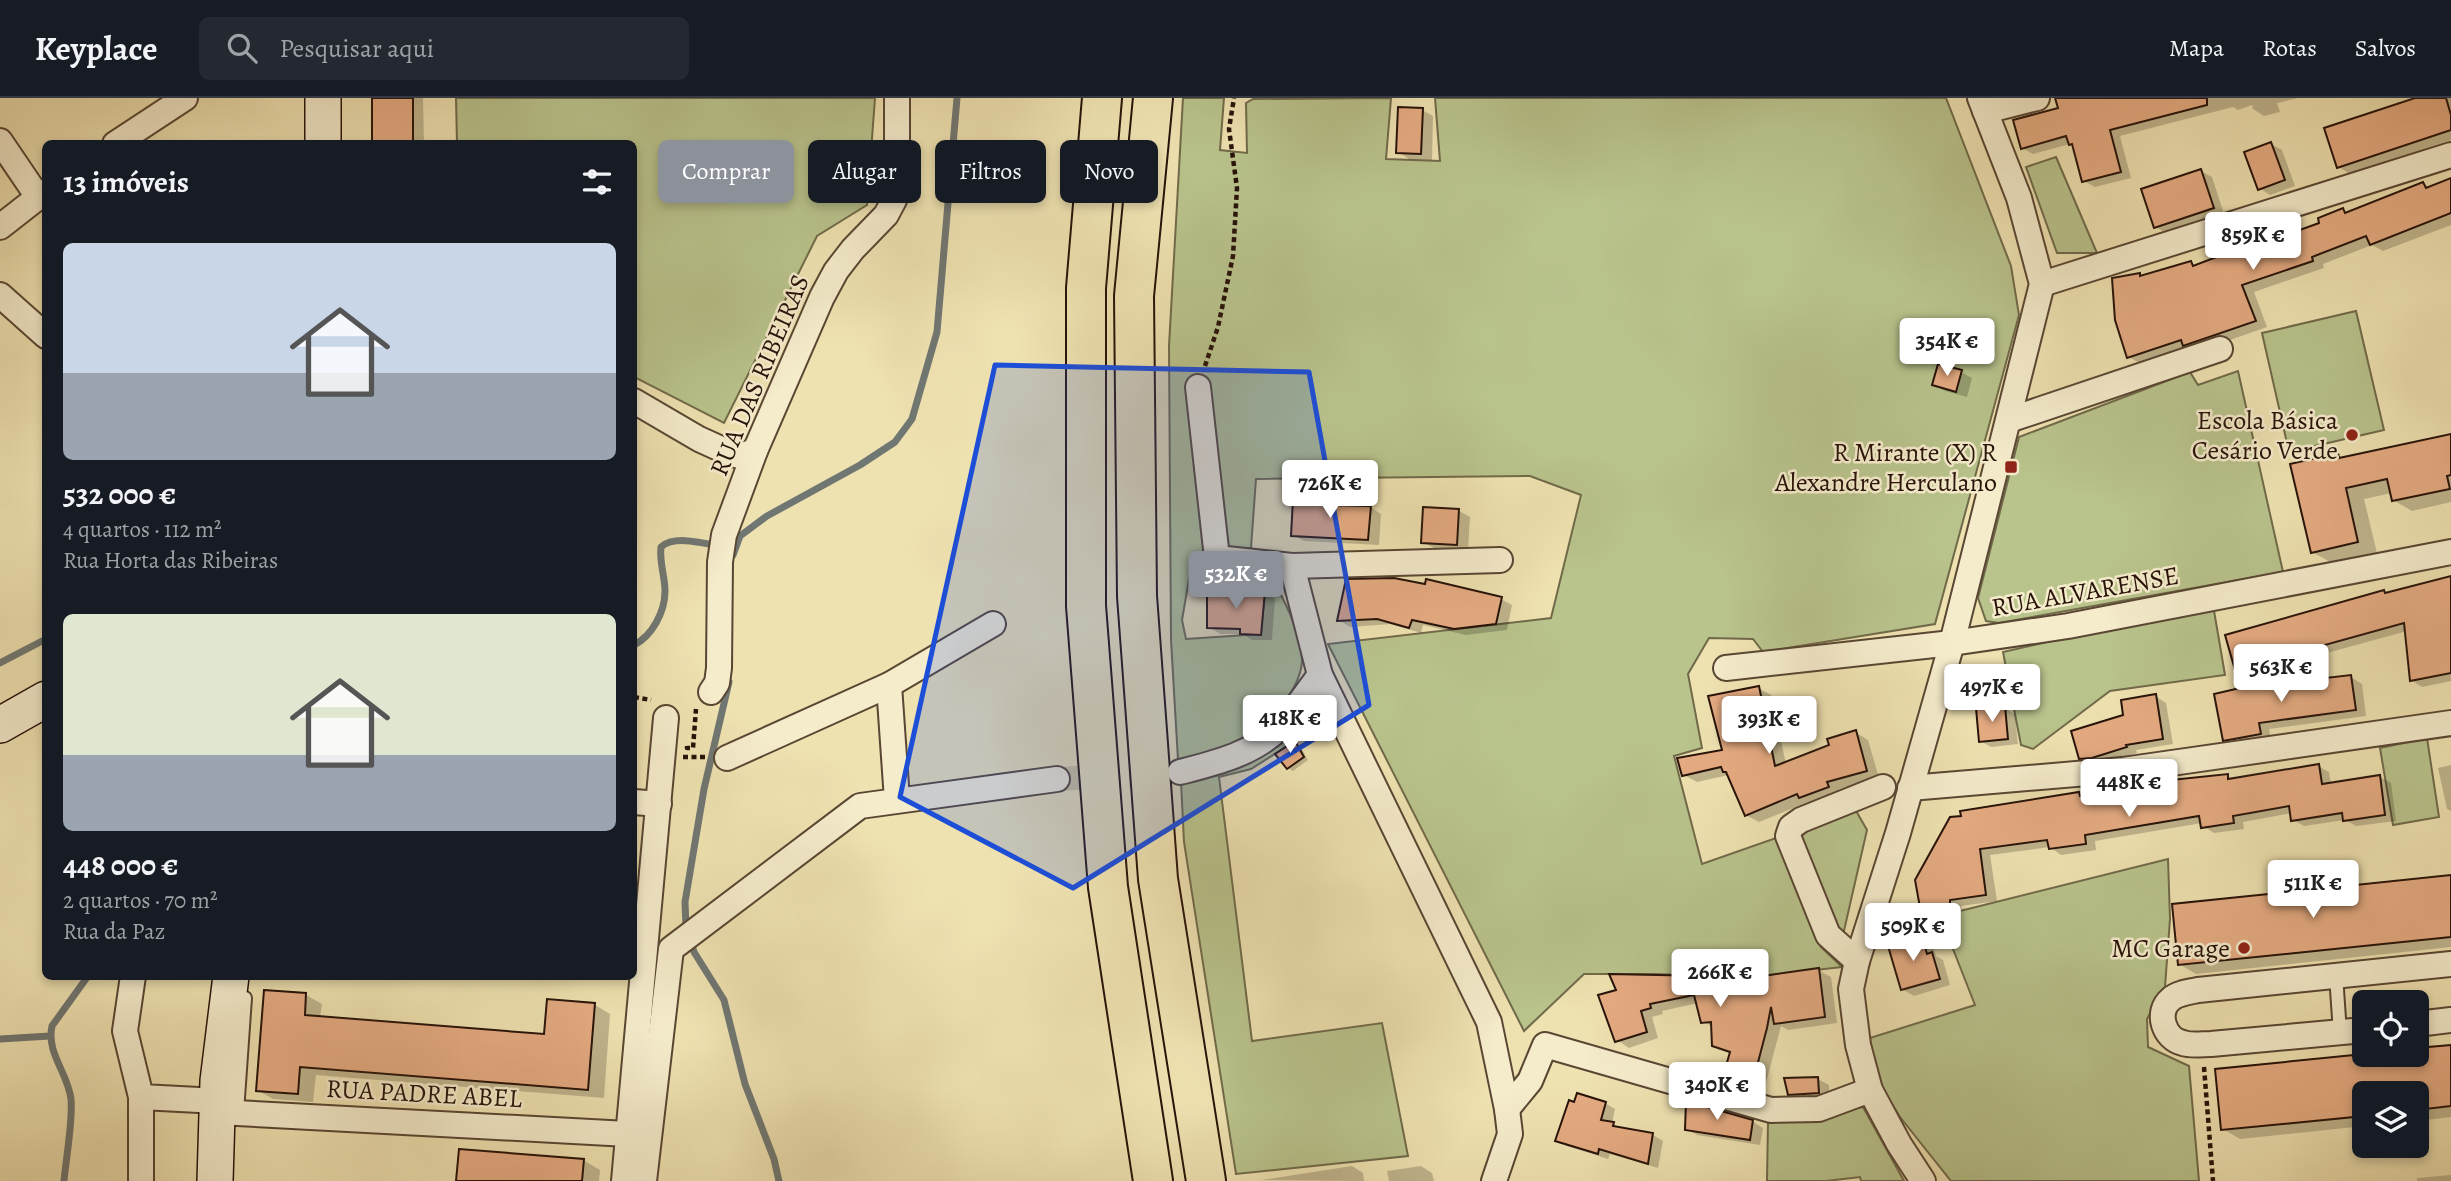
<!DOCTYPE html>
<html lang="pt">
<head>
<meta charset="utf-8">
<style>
  :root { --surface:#171b24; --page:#242831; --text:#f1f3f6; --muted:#9ea1a6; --line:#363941; --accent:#8c9099 }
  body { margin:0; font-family:Alegreya,serif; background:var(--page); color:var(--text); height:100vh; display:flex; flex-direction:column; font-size:26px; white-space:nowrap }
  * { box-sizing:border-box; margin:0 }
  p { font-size:23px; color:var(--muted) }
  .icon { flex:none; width:38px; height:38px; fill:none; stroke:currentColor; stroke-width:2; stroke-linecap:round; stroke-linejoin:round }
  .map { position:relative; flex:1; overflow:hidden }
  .drawer { position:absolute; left:42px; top:42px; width:595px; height:840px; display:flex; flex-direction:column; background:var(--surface); border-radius:10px; box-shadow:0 4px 10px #0003 }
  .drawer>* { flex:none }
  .guide { position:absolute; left:658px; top:42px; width:665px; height:63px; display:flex; gap:14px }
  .buttons { position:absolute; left:2352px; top:892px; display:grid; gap:14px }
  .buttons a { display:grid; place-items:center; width:77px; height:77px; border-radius:10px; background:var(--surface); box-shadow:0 4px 10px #0003; font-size:35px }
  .price { position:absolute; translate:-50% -60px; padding:0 16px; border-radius:7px; background:#fff; color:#222; font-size:23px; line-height:46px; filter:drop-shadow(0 2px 4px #0008) }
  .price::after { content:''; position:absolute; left:50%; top:42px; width:21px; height:16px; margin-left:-10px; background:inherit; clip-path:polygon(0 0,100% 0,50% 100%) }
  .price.on { background:var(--accent); color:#fff }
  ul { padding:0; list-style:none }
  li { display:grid; align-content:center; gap:14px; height:371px; padding:0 21px }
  li span { display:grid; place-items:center; height:217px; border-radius:10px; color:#555 }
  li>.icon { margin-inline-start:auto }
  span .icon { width:126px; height:126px; fill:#fffc; stroke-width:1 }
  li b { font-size:30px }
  h2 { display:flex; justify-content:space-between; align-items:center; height:84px; padding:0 21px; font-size:30px }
  .chip { padding:0 24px; border-radius:10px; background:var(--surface); box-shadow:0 4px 10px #0003; font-size:24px; line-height:63px }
  .chip.on { background:var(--accent); color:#fff }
  header { display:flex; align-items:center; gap:42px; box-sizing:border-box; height:98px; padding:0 35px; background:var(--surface); border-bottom:2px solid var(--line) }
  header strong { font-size:33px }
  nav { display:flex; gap:38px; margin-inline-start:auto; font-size:24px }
  .search { width:490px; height:63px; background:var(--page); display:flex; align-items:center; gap:18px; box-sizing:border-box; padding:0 24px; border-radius:10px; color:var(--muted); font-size:26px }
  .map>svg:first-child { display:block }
  .green { fill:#b9c38c; stroke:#706a4a; stroke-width:2 }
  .shadow { fill:#0003 }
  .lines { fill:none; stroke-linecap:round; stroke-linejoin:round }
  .stream { stroke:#707772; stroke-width:7 }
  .building { fill:#e5ab82; stroke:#271209; stroke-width:2 }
  .street-tunnel { stroke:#d1c398; stroke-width:24; stroke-dasharray:24 12; stroke-linecap:butt }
  .lane-casing { stroke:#594633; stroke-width:16 }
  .street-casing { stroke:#594633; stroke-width:28 }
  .secondary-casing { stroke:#271209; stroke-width:38 }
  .highway-casing { stroke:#271209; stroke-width:42 }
  .path { stroke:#271209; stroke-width:4.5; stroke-dasharray:5 3.5; stroke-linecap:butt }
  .lane { stroke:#f5eccc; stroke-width:12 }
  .street { stroke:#f5eccc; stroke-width:24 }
  .secondary { stroke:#f5eccc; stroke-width:35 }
  .highway { stroke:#efe2b1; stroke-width:38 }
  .marked { fill:#1d4ed8; fill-opacity:0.2; stroke:#1d4ed8; stroke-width:5; stroke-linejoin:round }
  .poi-dot { fill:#8f2418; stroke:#f5eccc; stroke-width:2.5 }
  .labels { text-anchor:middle; stroke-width:5; stroke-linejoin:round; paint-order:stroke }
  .street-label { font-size:26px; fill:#271209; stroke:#f5eccc }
  .poi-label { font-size:26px; fill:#271209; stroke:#f5eccc; text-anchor:end }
</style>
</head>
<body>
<header>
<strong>Keyplace</strong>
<div class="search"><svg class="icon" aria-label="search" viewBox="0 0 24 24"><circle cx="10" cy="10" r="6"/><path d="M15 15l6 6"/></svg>Pesquisar aqui</div>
<nav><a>Mapa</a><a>Rotas</a><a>Salvos</a></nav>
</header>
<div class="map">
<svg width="2451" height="1083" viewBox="0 0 2451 1083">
  <rect width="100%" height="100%" fill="#efe2b1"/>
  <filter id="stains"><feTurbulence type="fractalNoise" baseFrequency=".00286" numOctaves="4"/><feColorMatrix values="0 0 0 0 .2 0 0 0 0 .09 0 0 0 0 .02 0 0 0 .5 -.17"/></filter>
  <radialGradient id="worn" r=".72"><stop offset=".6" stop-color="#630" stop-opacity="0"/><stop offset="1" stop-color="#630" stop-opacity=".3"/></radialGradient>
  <g class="green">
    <path d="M456,0H875L867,107L817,138L724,325L634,279V46L457,45Z"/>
    <path d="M1183,0H1224L1220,52L1247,55L1246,5L1253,1L1391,0L1386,61L1440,63L1435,0H1946L2011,168L2019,217L1935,526L1763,554L1753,541L1709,540L1688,576L1702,650L1674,658L1702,766L1776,740L1821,849L1842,869L1754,879L1654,876H1584L1524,933L1328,546L1551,520L1581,397L1530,378L1256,381L1251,450L1192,464L1182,522L1186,541L1261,536L1267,473C1282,496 1301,533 1302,562C1302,586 1274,623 1254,637C1234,651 1201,657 1178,662L1171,542L1169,248Z"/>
    <path d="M2056,59L2097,155H2057L2026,69Z"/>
    <path d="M2356,213L2384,332L2289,354L2262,235Z"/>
    <path d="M2238,273L2283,474L1999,525L1986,523L1978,500L2019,339L2190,274L2198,287Z"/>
    <path d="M2213,507L2225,577L2110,593L2033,651L2021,647L2003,554Z"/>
    <path d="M1313,598L1318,610L1316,630L1251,671L1219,679L1252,943L1382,925L1408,1058L1236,1076L1184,744L1181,684Z"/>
    <path d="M2427,640L2439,719L2393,727L2380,650Z"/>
    <path d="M1855,711L1867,732L1843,837L1837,838L1802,740L1803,732Z"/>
    <path d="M2168,761L2170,821L2165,889L2147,921L2148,949L2189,968L2199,1083H1951L1900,1019L1874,977L1870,940L1975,907L1940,818Z"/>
    <path d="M1863,1009L1904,1083H1861L1860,1079L1826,1083H1767L1768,1023Z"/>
  </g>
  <g class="shadow">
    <path d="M374,0H423L424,46H374Z"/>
    <path d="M2099,0H2298L2277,5L2280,14L2264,18L2253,11L2252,7L2238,12L2233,9L2120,38L2131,80L2095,89L2084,83L2074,48L2070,46L2033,56L2022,50Z"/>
    <path d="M2421,0H2451V42L2350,76L2339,69Z"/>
    <path d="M1422,12L1433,18L1432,62L1409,61L1398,54Z"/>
    <path d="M2271,46L2282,52L2295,88L2270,97L2259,90Z"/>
    <path d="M2201,73L2212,79L2224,116L2167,136L2156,129Z"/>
    <path d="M2451,82V127L2383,153L2372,147L2323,166L2324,170L2254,194L2267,229L2196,254L2141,266L2129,259L2114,181L2159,174L2190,165L2197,168L2266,142L2270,145L2322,126L2343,112L2349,115L2423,86L2430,90Z"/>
    <path d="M1961,274L1972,280L1967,299L1945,293L1934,286Z"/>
    <path d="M2451,338V404L2412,413L2393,402L2392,395L2364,401L2377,455L2332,465L2312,454L2338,357L2344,361Z"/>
    <path d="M1323,403L1333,409H1370L1381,416L1379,447L1304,443L1293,437Z"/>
    <path d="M1459,413L1470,419L1468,452L1434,450L1423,444Z"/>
    <path d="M2451,480V583L2422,589L2411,582L2407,533L2247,577L2236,571L2384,494L2388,496Z"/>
    <path d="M1264,494L1275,501L1272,542H1252L1243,536H1220L1209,529Z"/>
    <path d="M1501,501L1512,507L1507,532L1466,537L1423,527L1421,535L1390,526L1350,529L1339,522Z"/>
    <path d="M2351,579L2362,586L2366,618L2269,631L2271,641L2236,648L2225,641Z"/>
    <path d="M1758,590L1771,597L1786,666L1831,648L1855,634L1868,642L1879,680L1839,691L1841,696L1814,707L1808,704L1759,724L1746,717L1729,677L1697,684L1684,677L1724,653Z"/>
    <path d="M2155,598L2166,605L2173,646L2136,652L2137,655L2104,665L2092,666L2081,660L2125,618Z"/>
    <path d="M2004,610L2015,616L2018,646L1991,649L1980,643Z"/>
    <path d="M1295,645L1300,648L1308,662L1293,673L1288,670Z"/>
    <path d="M2451,667V713L2447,711L2438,670Z"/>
    <path d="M2318,668L2329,674L2331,686L2380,679L2391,685L2396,723L2356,728L2345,722L2304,728L2293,722L2292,715L2243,724L2244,731L2214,735L2203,728L2202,725L2095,743L2096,752L2061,757L2050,749L1990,757L1997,803L1961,808V816L1934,820L1923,814L1916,783L2079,696L2085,699L2227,678L2234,682Z"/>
    <path d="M2451,779V849L2196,876L2179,866Z"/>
    <path d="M1921,840L1933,847L1936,858L1943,862L1950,887L1914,898L1902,891Z"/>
    <path d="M1818,872L1831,879L1837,925L1788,932L1781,928L1763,996L1736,989L1724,982L1731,956L1713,947V929L1703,923L1698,905L1662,913L1663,916L1652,919L1658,940L1629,950L1617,942L1601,898Z"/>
    <path d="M306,897L322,906L320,920L546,938L595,907L610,916L604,1000L316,977L313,1004L273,1001L257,992Z"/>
    <path d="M2451,949V1019L2417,1023V996H2364V1028L2240,1041L2223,1031L2417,957V952Z"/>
    <path d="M1818,981L1829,987V1001L1800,1002L1789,996Z"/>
    <path d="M1605,1005L1615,1011L1612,1025L1623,1032L1653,1037L1663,1043L1658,1070L1610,1056L1608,1061L1567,1048L1557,1042Z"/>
    <path d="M1753,1024L1763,1030L1760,1047L1697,1037L1687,1031Z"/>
    <path d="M583,1062L600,1072L599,1083H458Z"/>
    <path d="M1352,1068L1363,1075L1364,1083L1262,1082Z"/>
    <path d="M1421,1068L1432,1075L1434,1083H1389L1387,1073Z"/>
    <path d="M2451,1077V1083H2417V1080Z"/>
  </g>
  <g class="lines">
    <g class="stream">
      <path d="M733,457L740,438L767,418L860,367L895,344L912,321L937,234L957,0"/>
      <path d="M634,547C652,538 665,514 665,493C665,478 659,464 661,449C674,437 703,445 719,448"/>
      <path d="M0,565L46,541"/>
      <path d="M729,584L704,691L685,804L686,829L694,854L724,902L745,986L774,1061L779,1083"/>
      <path d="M0,941L50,938"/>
      <path d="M64,1083C66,1060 73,1023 71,1001C68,975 46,955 52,928L88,878"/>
    </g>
  </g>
  <g class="building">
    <rect x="372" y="0" width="41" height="46"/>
    <path d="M2055,0H2207V7L2110,32L2121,74L2082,84L2072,46L2069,47L2066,38L2021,51L2013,22L2058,10Z"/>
    <path d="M2415,0H2446L2451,17V32L2337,70L2324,30Z"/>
    <path d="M1398,9L1423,10L1421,56L1396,55Z"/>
    <path d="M2271,44L2285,82L2258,92L2244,54Z"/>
    <path d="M2201,71L2214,110L2154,130L2141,91Z"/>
    <path d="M2451,80V115L2370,147L2366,138L2312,159L2313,163L2242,187L2256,223L2183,248L2181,242L2127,260L2115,222L2112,180L2140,175V178L2191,163L2193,168L2266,140L2267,144L2319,125L2318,120L2343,110L2345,115L2423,84L2426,90Z"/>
    <path d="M1938,266L1962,272L1956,294L1932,287Z"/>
    <path d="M2451,336V377L2447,378L2450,391L2392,403L2387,381L2346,390L2358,444L2311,455L2290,366L2338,355L2339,360Z"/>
    <path d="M1293,401L1324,402V407L1371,408L1368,442L1291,438Z"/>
    <path d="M1423,409L1459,411L1457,447L1421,445Z"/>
    <path d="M2451,478V575L2410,583L2404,525L2235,572L2225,537L2384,492L2385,495Z"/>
    <path d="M1394,480L1425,486L1426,481L1502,499L1496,526L1454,531L1412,522L1409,530L1377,521L1337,523L1346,481Z"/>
    <path d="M1207,493H1265L1261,537L1240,536V531L1207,530Z"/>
    <path d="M2351,577L2356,612L2259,625L2261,636L2223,643L2214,596L2240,590Z"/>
    <path d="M1759,588L1775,668L1829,647L1827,641L1856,632L1867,673L1827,684L1829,689L1799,700L1797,696L1745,718L1726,674H1723L1721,669L1682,678L1677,660L1722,652L1708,598Z"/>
    <path d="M2156,596L2163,641L2126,647L2127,649L2092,660L2079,661L2071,633L2123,617L2121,602Z"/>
    <path d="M2005,608L2008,641L1979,644L1976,610Z"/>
    <path d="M1295,643L1304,659L1287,671L1275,656Z"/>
    <path d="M2319,666L2322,686L2380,677L2385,717L2343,723L2342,715L2291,723L2289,708L2233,718L2234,725L2201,730L2199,718L2085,737L2086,746L2049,751L2047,742L1980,751L1986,797L1950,802V810L1921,815L1915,782L1950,719L1961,718L1960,713L2079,694L2080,698L2171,682L2228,676V681Z"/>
    <path d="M2451,777V839L2178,867L2172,806Z"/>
    <path d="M1922,838L1927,856L1932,854L1940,881L1901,892L1888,848Z"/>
    <path d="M1819,870L1825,919L1774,926L1771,909L1767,930L1751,991L1722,982L1730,954L1712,948L1711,924L1701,925L1694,897L1650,906L1651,910L1641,913L1647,934L1615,944L1598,897L1616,892L1609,876L1756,879Z"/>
    <path d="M264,892L306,895L305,917L544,936L547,901L595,905L588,992L300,969L298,996L256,993Z"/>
    <path d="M2451,947V1008L2417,1012V996H2364V1018L2221,1032L2215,971L2364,956L2417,957V950Z"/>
    <path d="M1818,979L1819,995L1788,997L1784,980Z"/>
    <path d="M1577,995L1606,1004L1601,1022L1614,1024L1613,1028L1653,1035L1648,1066L1599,1051L1598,1056L1555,1043L1569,1002L1574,1004Z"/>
    <path d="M1686,1003L1753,1022L1750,1042L1685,1032Z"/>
    <path d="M459,1051L584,1061L582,1083H456Z"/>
  </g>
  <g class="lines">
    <path class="street-tunnel" d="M1057,681L1165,675"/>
    <g class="lane-casing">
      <g id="lane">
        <path d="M2336,877L2340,935"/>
        <path d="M237,1014L245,900"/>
      </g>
    </g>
    <g class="street-casing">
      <g id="street">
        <path d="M1985,13L2037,0"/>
        <path d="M0,43L38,99"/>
        <path d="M115,46L185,0"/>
        <path d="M0,129L46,93"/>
        <path d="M2042,186L2451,57"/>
        <path d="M0,197L46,238"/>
        <path d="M1198,289L1217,460L1292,468L1500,462"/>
        <path d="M634,303L699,341L732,356L740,358L755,353"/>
        <path d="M2009,322L2220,251"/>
        <path d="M1292,468L1320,577L1489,924L1507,1011L1510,1036L1494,1083"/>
        <path d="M1726,570L1952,545L2068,528L2451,454"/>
        <path d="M711,594L717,585L719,570L720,464L724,437L755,353L822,199L836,173L853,151L886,117L894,102L897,87V0"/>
        <path d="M727,660L889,587"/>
        <path d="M1180,674C1215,665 1253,656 1279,630C1294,614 1307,594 1320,577"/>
        <path d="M1910,690L2123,672L2451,625"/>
        <path d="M897,702L889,587L993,526"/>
        <path d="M634,704L659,706"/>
        <path d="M1857,863L1828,837L1788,738L1791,729L1801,722L1883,689"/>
        <path d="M133,878L125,933L141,999L218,1003"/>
        <path d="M2417,926L2451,922"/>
        <path d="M2364,932L2211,946C2202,946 2192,948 2183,945C2164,941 2155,914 2171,901C2178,895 2189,894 2198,892L2451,866"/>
        <path d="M141,999V1083"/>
        <path d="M1507,1011L1530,983L1545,947L1771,1012L1819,1011L1870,992"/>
        <path d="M217,1014L628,1036"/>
        <path d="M624,1083L666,620"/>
        <path d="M644,1083L671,851L860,708L1057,681"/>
        <path d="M1923,1083L1899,1046L1870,992L1858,947L1851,891L1857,863L1898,735L1952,545L2042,186L2019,100L1980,0"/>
      </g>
    </g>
    <g class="secondary-casing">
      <g id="secondary">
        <path d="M323,0V46"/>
        <path d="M0,627L46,601"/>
        <path d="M215,1083L218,983L231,878"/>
      </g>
    </g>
    <g class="highway-casing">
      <g id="highway">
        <path d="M1102,0L1086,190V508L1108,789L1153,1083"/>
        <path d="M1153,0L1134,198L1137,498L1158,781L1206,1083"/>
      </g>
    </g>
    <g class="path">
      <path d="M1205,268L1218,229L1233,158L1237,90L1229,31L1234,0"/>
      <path d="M634,599L651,602"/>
      <path d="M687,648V650H693L696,611"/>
      <path d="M683,659H706"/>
      <path d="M2204,969L2213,1083"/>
    </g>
    <use href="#lane" class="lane"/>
    <use href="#street" class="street"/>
    <use href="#secondary" class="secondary"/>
    <use href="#highway" class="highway"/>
  </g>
  <path class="marked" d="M995,267L1309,274L1369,607L1073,790L900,699Z"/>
  <g class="poi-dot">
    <circle cx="2352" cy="337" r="7"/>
    <rect x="2004" y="362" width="14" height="14" rx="3.5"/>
    <circle cx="2244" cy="850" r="7"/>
  </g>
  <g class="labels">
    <g class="street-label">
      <text transform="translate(759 277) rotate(-67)" y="9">RUA DAS RIBEIRAS</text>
      <text transform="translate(2085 493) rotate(-10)" y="9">RUA ALVARENSE</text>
      <text transform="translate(424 995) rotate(3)" y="9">RUA PADRE ABEL</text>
    </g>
    <g class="poi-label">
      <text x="2338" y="331">Escola Básica<tspan x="2338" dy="30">Cesário Verde</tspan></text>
      <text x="1997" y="363">R Mirante (X) R<tspan x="1997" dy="30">Alexandre Herculano</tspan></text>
      <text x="2230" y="859">MC Garage</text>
    </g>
  </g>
  <rect width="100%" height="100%" filter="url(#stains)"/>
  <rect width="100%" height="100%" fill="url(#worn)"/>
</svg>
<div class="buttons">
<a><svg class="icon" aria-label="locate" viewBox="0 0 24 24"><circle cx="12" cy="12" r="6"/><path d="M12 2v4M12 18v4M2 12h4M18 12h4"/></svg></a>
<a><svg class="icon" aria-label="layers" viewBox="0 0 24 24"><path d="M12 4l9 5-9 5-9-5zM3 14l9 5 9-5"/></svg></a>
</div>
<b class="price" style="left:2253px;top:174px">859K €</b>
<b class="price" style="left:1947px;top:280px">354K €</b>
<b class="price" style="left:1330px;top:422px">726K €</b>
<b class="price on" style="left:1236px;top:513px">532K €</b>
<b class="price" style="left:2281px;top:606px">563K €</b>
<b class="price" style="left:1992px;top:626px">497K €</b>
<b class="price" style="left:1290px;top:657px">418K €</b>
<b class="price" style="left:1769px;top:658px">393K €</b>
<b class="price" style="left:2129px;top:721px">448K €</b>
<b class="price" style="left:2313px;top:822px">511K €</b>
<b class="price" style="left:1913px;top:865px">509K €</b>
<b class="price" style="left:1720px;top:911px">266K €</b>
<b class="price" style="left:1717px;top:1024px">340K €</b>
<div class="guide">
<a class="chip on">Comprar</a>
<a class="chip">Alugar</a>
<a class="chip">Filtros</a>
<a class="chip">Novo</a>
</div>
<section class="drawer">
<h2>13 imóveis<svg class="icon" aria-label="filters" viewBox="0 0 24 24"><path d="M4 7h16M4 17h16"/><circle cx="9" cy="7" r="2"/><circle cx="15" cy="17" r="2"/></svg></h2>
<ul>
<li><span style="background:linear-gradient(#c9d6e8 60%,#9aa5b1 0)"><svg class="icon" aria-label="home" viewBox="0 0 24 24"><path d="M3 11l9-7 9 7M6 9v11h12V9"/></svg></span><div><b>532 000 €</b><p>4 quartos · 112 m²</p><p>Rua Horta das Ribeiras</p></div></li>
<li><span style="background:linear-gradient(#dfe7d0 65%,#9aa5b1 0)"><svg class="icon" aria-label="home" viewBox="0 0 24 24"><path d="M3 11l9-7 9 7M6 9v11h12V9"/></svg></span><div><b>448 000 €</b><p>2 quartos · 70 m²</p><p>Rua da Paz</p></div></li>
</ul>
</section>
</div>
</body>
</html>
